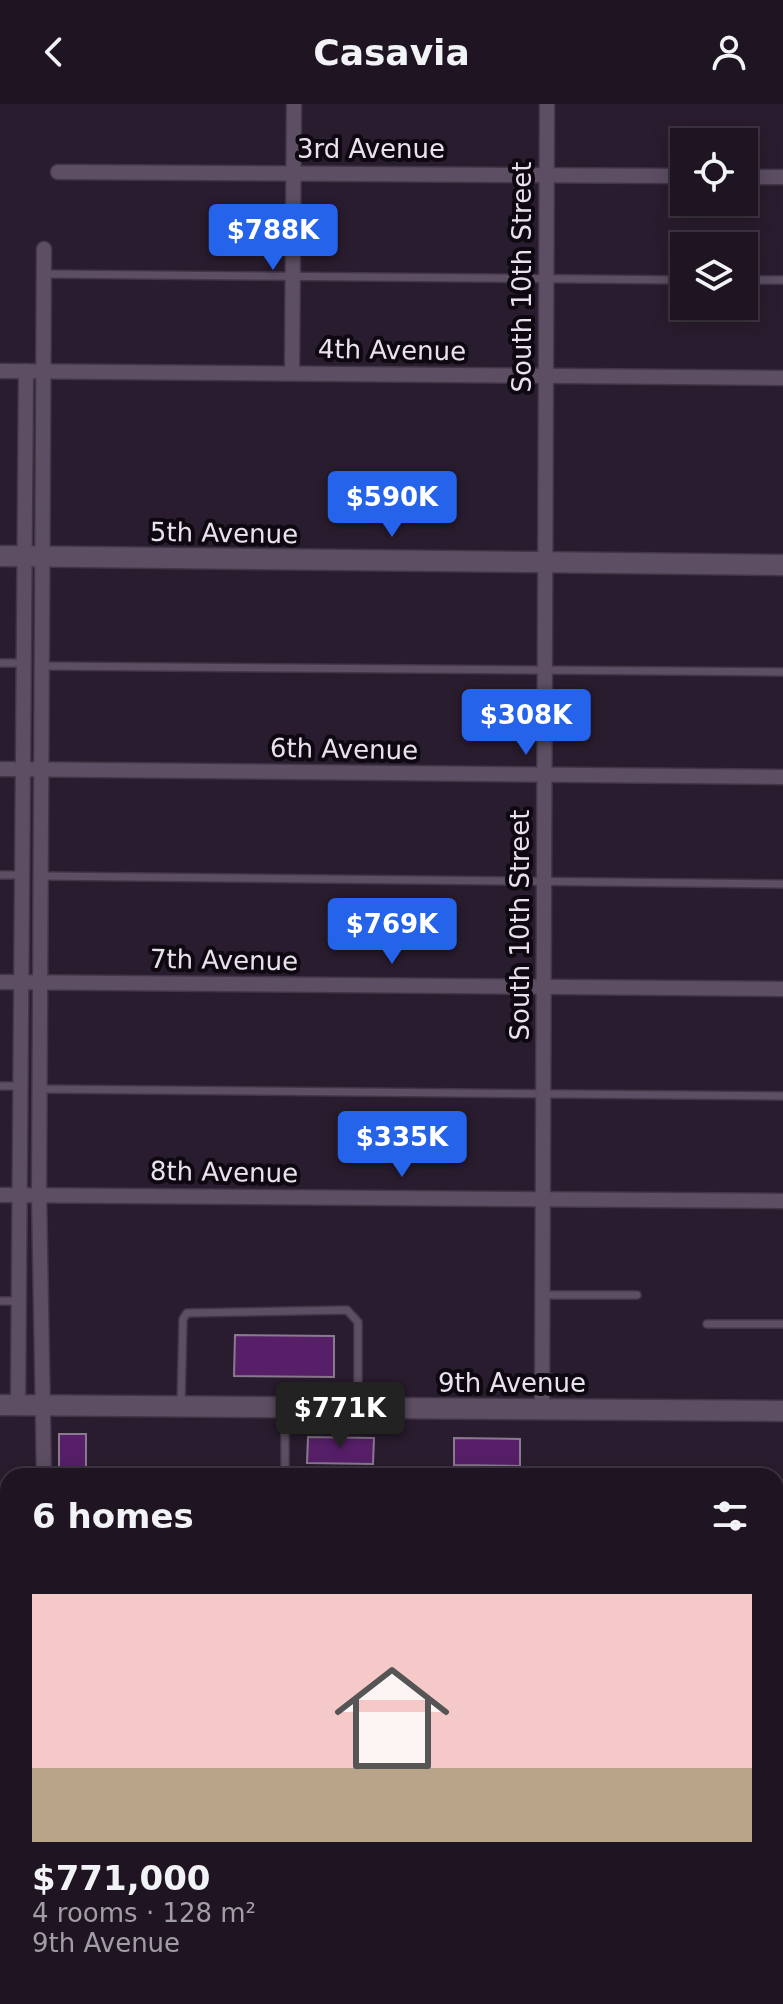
<!DOCTYPE html>
<html lang="en">
<head>
<meta charset="utf-8">
<style>
  :root { --surface:#1f1522; --page:#271e2a; --text:#f1f3f6; --muted:#a19fa5; --line:#3c3440; --accent:#2563eb }
  body { margin:0; font-family:"DejaVu Sans",sans-serif; background:var(--page); color:var(--text); height:100vh; display:flex; flex-direction:column; font-size:30px; white-space:nowrap }
  * { box-sizing:border-box; margin:0 }
  p { font-size:26px; color:var(--muted) }
  .icon { flex:none; width:44px; height:44px; fill:none; stroke:currentColor; stroke-width:2; stroke-linecap:round; stroke-linejoin:round }
  .map { position:relative; flex:1; overflow:hidden }
  .sheet { position:absolute; left:0px; top:1364px; width:784px; height:536px; display:flex; flex-direction:column; background:var(--surface); border-radius:24px 24px 0 0; box-shadow:0 4px 20px #0003,0 0 0 2px var(--line) }
  .sheet>* { flex:none }
  .buttons { position:absolute; left:670px; top:24px; display:grid; gap:16px }
  .buttons a { display:grid; place-items:center; width:88px; height:88px; border-radius:0px; background:var(--surface); box-shadow:0 4px 20px #0003,0 0 0 2px var(--line); font-size:40px }
  .price { position:absolute; translate:-50% -68px; padding:0 18px; border-radius:8px; background:var(--accent); color:#fff; font-size:26px; line-height:52px; filter:drop-shadow(0 2px 4px #0008) }
  .price::after { content:''; position:absolute; left:50%; top:48px; width:24px; height:18px; margin-left:-12px; background:inherit; clip-path:polygon(0 0,100% 0,50% 100%) }
  .price.active { background:#222; color:#fff }
  ul { padding:0; list-style:none }
  li { display:grid; align-content:center; gap:16px; height:424px; padding:0 32px }
  li span { display:grid; place-items:center; height:248px; border-radius:0px; color:#555 }
  li>.icon { margin-inline-start:auto }
  span .icon { width:144px; height:144px; fill:#fffc; stroke-width:1 }
  li b { font-size:34px }
  h2 { display:flex; justify-content:space-between; align-items:center; height:96px; padding:0 32px; font-size:34px }
  header { display:flex; justify-content:space-between; align-items:center; height:104px; padding:0 32px; background:var(--surface); font-size:36px; font-weight:700 }
  .map>svg:first-child { display:block }
  .building { fill:#561f68; stroke:#8a7a90; stroke-width:2 }
  .lines { fill:none; stroke-linecap:round; stroke-linejoin:round }
  .lane-casing { stroke:#413646; stroke-width:10 }
  .street-casing { stroke:#413646; stroke-width:17 }
  .secondary-casing { stroke:#413646; stroke-width:23 }
  .lane { stroke:#5d4e63; stroke-width:7 }
  .street { stroke:#5d4e63; stroke-width:14 }
  .secondary { stroke:#5d4e63; stroke-width:20 }
  .rail-casing { stroke:#aa9fae; stroke-width:7 }
  .rail { stroke:#0e0911; stroke-width:4; stroke-dasharray:12; stroke-linecap:butt }
  .labels { text-anchor:middle; stroke-width:8; stroke-linejoin:round; paint-order:stroke }
  .street-label { font-size:26px; fill:#eae1ee; stroke:#0e0911 }
</style>
</head>
<body>
<header><svg class="icon" aria-label="back" viewBox="0 0 24 24"><path d="M15 5l-7 7 7 7"/></svg>Casavia<svg class="icon" aria-label="person" viewBox="0 0 24 24"><circle cx="12" cy="8" r="4"/><path d="M4 21q1-7 8-7t8 7"/></svg></header>
<div class="map">
<svg width="783" height="1900" viewBox="0 0 783 1900">
  <rect width="100%" height="100%" fill="#291c2e"/>
  <g class="building">
    <path d="M235,1231L334,1232V1273L234,1272Z"/>
    <rect x="59" y="1330" width="27" height="42"/>
    <path d="M308,1333L374,1334L373,1360L307,1359Z"/>
    <path d="M454,1334L520,1335V1362L454,1361Z"/>
  </g>
  <g class="lines">
    <g class="lane-casing">
      <g id="lane">
        <path d="M44,170L684,176"/>
        <path d="M744,176H783"/>
        <path d="M0,559H23"/>
        <path d="M42,562L783,568"/>
        <path d="M0,771H22"/>
        <path d="M41,772L783,780"/>
        <path d="M0,982H21"/>
        <path d="M39,985L783,992"/>
        <path d="M542,1191H637"/>
        <path d="M0,1197H18"/>
        <path d="M707,1220H783"/>
        <path d="M181,1299L183,1215L187,1209L347,1206L358,1218V1301"/>
        <path d="M285,1363V1305"/>
        <path d="M776,1682H783"/>
      </g>
    </g>
    <g class="street-casing">
      <g id="street">
        <path d="M58,68L684,72"/>
        <path d="M744,73H783"/>
        <path d="M0,267L783,274"/>
        <path d="M292,269L294,0"/>
        <path d="M0,665L783,673"/>
        <path d="M0,878L783,885"/>
        <path d="M0,1091L783,1097"/>
        <path d="M18,1301L26,267"/>
        <path d="M542,1305L547,0"/>
        <path d="M44,1372L39,1090L44,145"/>
        <path d="M0,1520H8"/>
        <path d="M776,1531H783"/>
      </g>
    </g>
    <g class="secondary-casing">
      <g id="secondary">
        <path d="M0,452L783,461"/>
        <path d="M0,1301L783,1307"/>
      </g>
    </g>
    <use href="#lane" class="lane"/>
    <use href="#street" class="street"/>
    <use href="#secondary" class="secondary"/>
    <g class="rail-casing">
      <g id="rail">
        <path d="M0,1734H8"/>
        <path d="M776,1743H783"/>
      </g>
    </g>
    <use href="#rail" class="rail"/>
  </g>
  <g class="labels">
    <g class="street-label">
      <text x="371" y="54">3rd Avenue</text>
      <text transform="translate(522 173) rotate(-90)" y="9">South 10th Street</text>
      <text transform="translate(392 246) rotate(1)" y="9">4th Avenue</text>
      <text transform="translate(224 429) rotate(1)" y="9">5th Avenue</text>
      <text transform="translate(344 645) rotate(1)" y="9">6th Avenue</text>
      <text transform="translate(520 821) rotate(-90)" y="9">South 10th Street</text>
      <text transform="translate(224 856) rotate(1)" y="9">7th Avenue</text>
      <text transform="translate(224 1068) rotate(1)" y="9">8th Avenue</text>
      <text x="512" y="1288">9th Avenue</text>
    </g>
  </g>
</svg>
<div class="buttons">
<a><svg class="icon" aria-label="locate" viewBox="0 0 24 24"><circle cx="12" cy="12" r="6"/><path d="M12 2v4M12 18v4M2 12h4M18 12h4"/></svg></a>
<a><svg class="icon" aria-label="layers" viewBox="0 0 24 24"><path d="M12 4l9 5-9 5-9-5zM3 14l9 5 9-5"/></svg></a>
</div>
<b class="price" style="left:273px;top:168px">$788K</b>
<b class="price" style="left:392px;top:435px">$590K</b>
<b class="price" style="left:526px;top:653px">$308K</b>
<b class="price" style="left:392px;top:862px">$769K</b>
<b class="price" style="left:402px;top:1075px">$335K</b>
<b class="price active" style="left:340px;top:1346px">$771K</b>
<section class="sheet">
<h2>6 homes<svg class="icon" aria-label="filters" viewBox="0 0 24 24"><path d="M4 7h16M4 17h16"/><circle cx="9" cy="7" r="2"/><circle cx="15" cy="17" r="2"/></svg></h2>
<ul>
<li><span style="background:linear-gradient(#f6c9c9 70%,#b9a48a 0)"><svg class="icon" aria-label="home" viewBox="0 0 24 24"><path d="M3 11l9-7 9 7M6 9v11h12V9"/></svg></span><div><b>$771,000</b><p>4 rooms · 128 m²</p><p>9th Avenue</p></div></li>
</ul>
</section>
</div>
</body>
</html>
